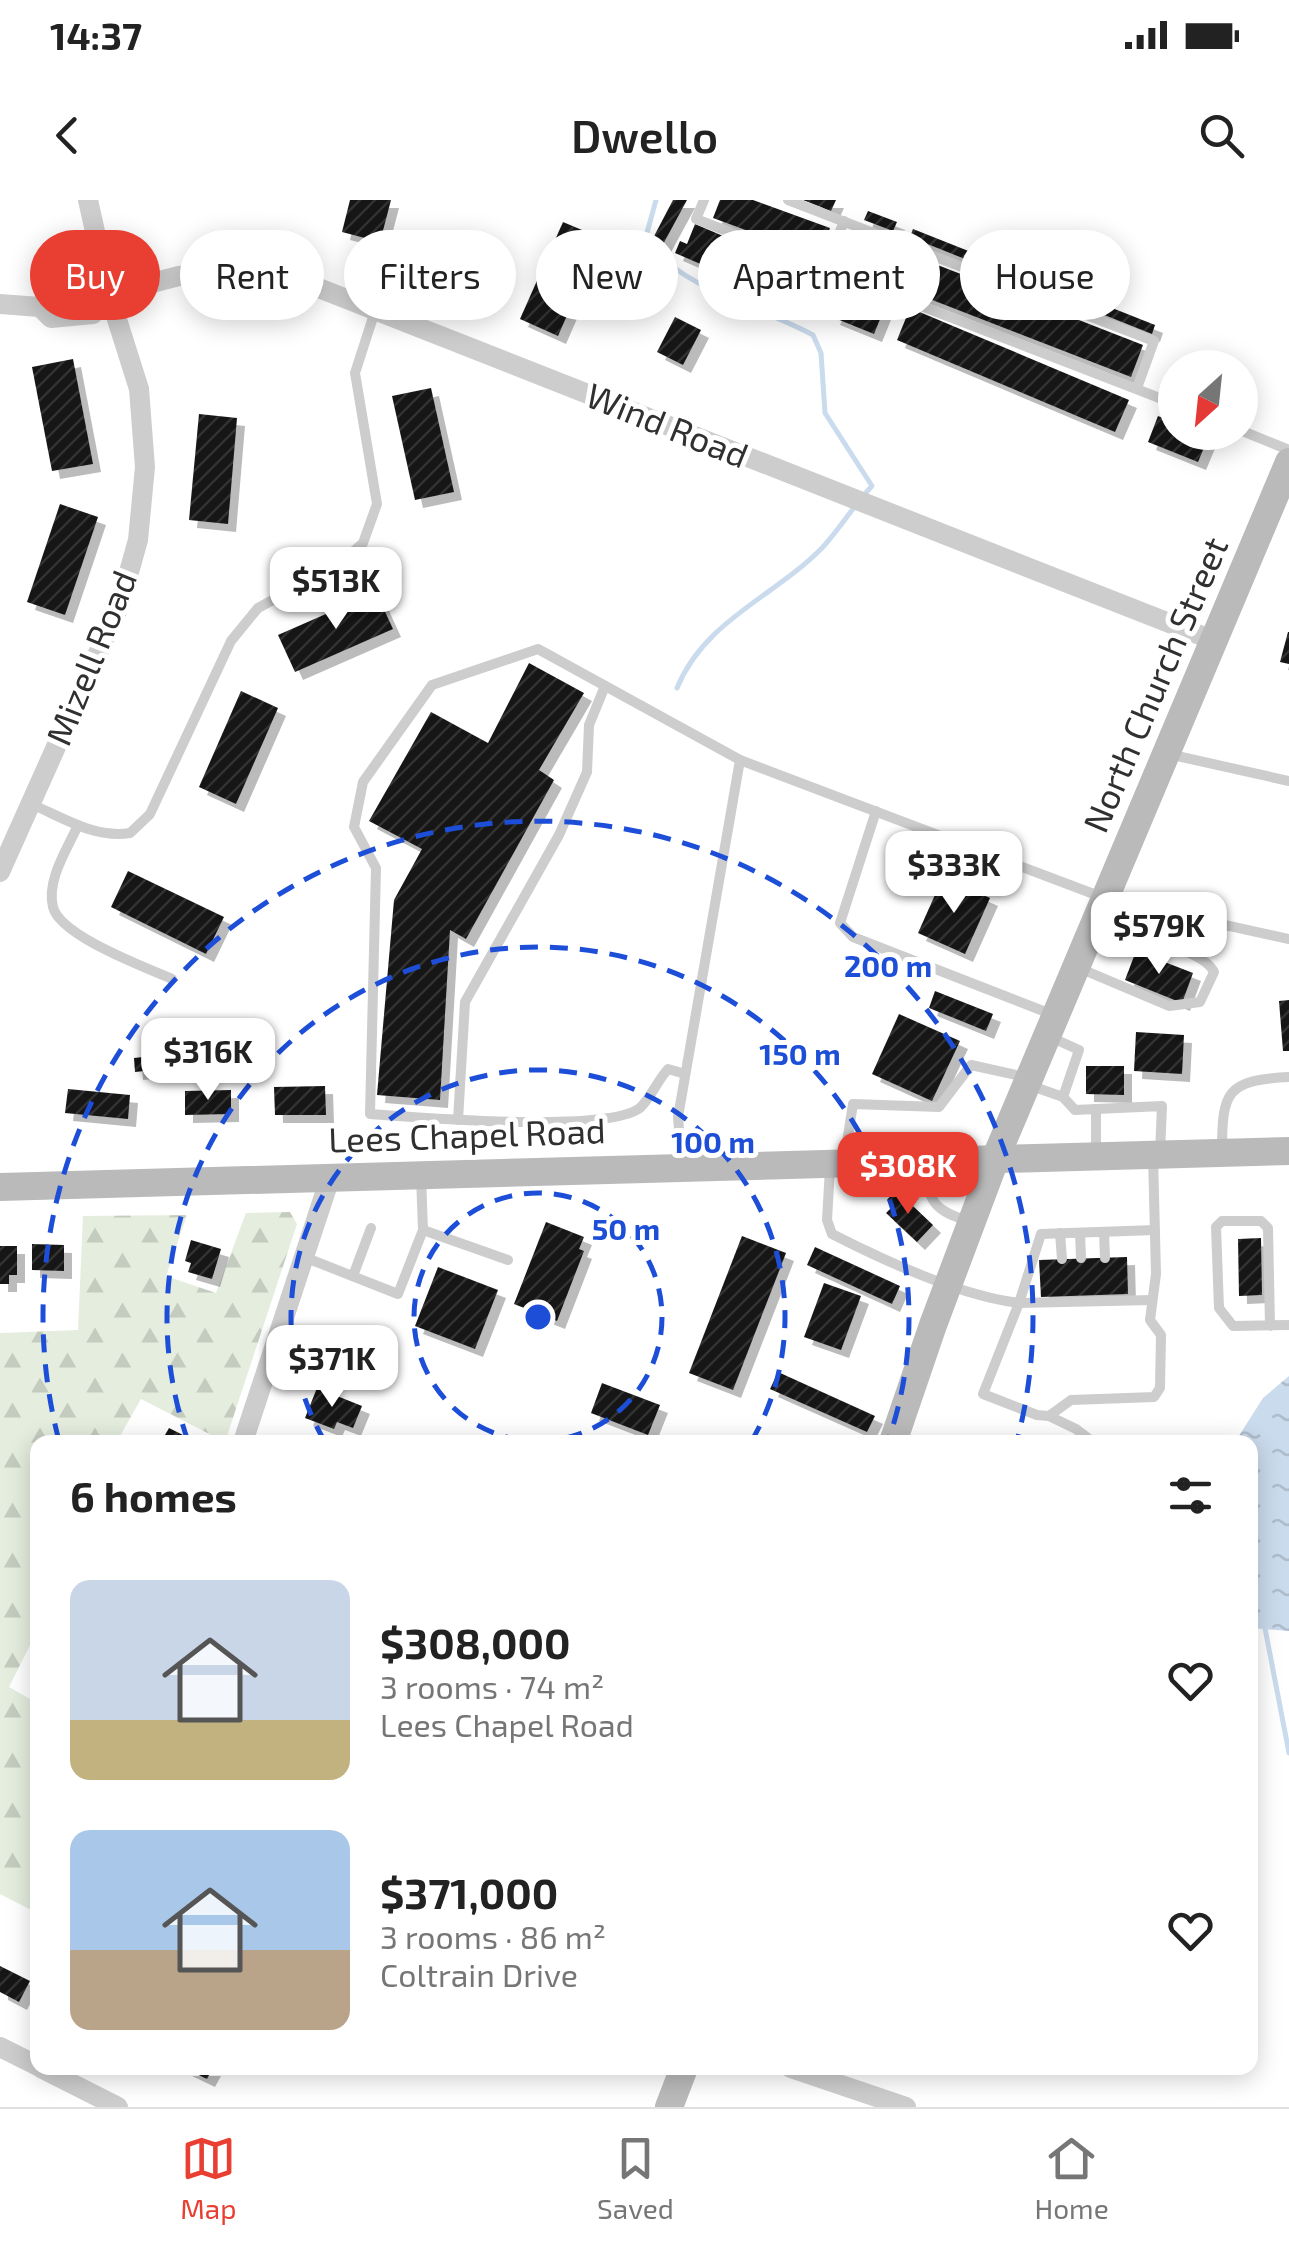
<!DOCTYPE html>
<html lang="en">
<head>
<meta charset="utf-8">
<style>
  :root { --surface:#fff; --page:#f6f6f6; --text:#222; --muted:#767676; --line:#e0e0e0; --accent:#e83f32 }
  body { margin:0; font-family:"Exo 2",sans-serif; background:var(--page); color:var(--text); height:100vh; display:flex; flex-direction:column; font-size:38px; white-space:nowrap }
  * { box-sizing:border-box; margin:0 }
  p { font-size:32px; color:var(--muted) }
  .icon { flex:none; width:55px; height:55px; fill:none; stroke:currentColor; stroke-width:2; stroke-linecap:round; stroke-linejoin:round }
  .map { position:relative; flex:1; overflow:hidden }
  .panel { position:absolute; left:30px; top:1235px; width:1228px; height:640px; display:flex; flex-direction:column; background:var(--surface); border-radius:20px; box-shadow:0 5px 25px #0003 }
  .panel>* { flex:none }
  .top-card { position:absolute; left:30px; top:30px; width:1230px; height:90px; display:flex; gap:20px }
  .needle { width:65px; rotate:207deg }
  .tools { position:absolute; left:1158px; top:150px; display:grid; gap:20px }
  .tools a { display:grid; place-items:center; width:100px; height:100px; border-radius:50%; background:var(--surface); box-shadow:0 5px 25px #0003; font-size:50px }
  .price { position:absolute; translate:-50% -85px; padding:0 22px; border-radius:20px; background:#fff; color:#222; font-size:32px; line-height:65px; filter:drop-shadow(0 2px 5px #0008) }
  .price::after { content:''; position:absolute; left:50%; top:60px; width:30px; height:22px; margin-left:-15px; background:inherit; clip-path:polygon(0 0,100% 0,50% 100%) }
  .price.on { background:var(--accent); color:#fff }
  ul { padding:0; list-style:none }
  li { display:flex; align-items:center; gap:30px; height:250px; padding:0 40px }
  li span { display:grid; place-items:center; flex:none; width:280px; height:200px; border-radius:20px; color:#555 }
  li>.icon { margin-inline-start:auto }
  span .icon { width:120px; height:120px; fill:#fffc; stroke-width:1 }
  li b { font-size:42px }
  h2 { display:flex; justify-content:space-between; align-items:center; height:120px; padding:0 40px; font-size:42px }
  .chip { padding:0 35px; border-radius:45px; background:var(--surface); box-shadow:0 5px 25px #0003; font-size:35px; line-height:90px }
  .chip.on { background:var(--accent); color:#fff }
  .status { display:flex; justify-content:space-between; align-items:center; height:70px; padding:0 50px; background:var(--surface); direction:ltr }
  .status svg { height:28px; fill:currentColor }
  header { display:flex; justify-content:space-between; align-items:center; height:130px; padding:0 40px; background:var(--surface); font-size:45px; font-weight:600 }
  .tab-bar { display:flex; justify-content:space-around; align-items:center; height:140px; border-top:2px solid var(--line); background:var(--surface); font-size:28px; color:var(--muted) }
  .tab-bar a { display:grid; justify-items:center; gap:5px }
  .tab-bar .on { color:var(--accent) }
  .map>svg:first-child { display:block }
  .forest { fill:url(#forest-firs) }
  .water { fill:url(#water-ripples) }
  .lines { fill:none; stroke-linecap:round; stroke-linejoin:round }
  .stream { stroke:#cadbed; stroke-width:5 }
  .building { fill:url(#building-hatch); filter:url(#shadow) }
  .lane { stroke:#cdcdcd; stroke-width:10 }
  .street { stroke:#cdcdcd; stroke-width:20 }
  .secondary { stroke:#bababa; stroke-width:28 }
  .ring { fill:none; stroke:#1d4ed8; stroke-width:5; stroke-dasharray:18 12 }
  .labels { text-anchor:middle; stroke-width:10; stroke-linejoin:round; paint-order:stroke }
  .street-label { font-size:35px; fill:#303030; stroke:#fff }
  .centre { fill:#1d4ed8; stroke:#fff; stroke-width:5 }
  .ring-label { font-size:30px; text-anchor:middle; font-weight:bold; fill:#1d4ed8; stroke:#fff; stroke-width:10; stroke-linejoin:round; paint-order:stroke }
</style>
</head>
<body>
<div class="status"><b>14:37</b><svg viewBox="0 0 49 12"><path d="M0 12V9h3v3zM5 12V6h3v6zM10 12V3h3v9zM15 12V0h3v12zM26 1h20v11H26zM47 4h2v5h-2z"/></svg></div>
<header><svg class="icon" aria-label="back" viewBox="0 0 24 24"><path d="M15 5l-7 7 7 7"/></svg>Dwello<svg class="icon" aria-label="search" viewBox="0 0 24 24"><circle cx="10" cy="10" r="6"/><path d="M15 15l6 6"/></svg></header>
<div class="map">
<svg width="1289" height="1907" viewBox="0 0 1289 1907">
  <defs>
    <pattern id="forest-firs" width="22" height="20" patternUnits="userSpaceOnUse" patternTransform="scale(2.5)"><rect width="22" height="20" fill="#e4edde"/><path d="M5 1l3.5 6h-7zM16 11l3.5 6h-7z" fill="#c4ccbf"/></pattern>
    <pattern id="water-ripples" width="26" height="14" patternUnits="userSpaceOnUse" patternTransform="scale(2.5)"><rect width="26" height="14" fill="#cadbed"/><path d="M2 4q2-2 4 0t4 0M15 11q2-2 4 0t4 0" fill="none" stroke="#aebccc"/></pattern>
    <pattern id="building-hatch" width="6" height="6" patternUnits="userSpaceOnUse" patternTransform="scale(2.5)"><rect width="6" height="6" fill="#171717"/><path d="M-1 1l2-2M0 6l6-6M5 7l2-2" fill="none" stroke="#303030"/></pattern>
    <filter id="shadow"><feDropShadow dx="8" dy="8" stdDeviation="0" flood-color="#0004"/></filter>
  </defs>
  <rect width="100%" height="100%" fill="#fff"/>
  <path class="forest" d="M290,1012L297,1024L225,1242L141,1199L120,1236L130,1242H38L37,1431L9,1487L37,1503V1713L0,1694V1133L78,1130L83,1016L187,1015L166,1076L216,1093L246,1013Z"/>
  <path class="water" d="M1289,1176V1431L1250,1428V1242H1235L1263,1198Z"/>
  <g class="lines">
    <g class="stream">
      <path d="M656,0L645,40C685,91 758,105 813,135L821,153L825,213L872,286L863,296"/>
      <path d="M677,488C705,420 774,397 822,348C834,335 845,319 856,305"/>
      <path d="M1264,1423L1289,1553"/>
    </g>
  </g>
  <g class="building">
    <path d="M350,0H391L380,42L342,32Z"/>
    <path d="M673,0H687L661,48L651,42Z"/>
    <path d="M720,0H753L830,28L819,57L713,18Z"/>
    <path d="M803,0H836L831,11Z"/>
    <path d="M868,11L897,22L893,31L864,20Z"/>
    <path d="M563,22L601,38L558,136L520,119Z"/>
    <path d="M695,24L814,75L800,107L675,53L680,41L687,44Z"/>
    <path d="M913,29L1155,125L1152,134L910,37Z"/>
    <path d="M857,33L893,47L880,79L845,65Z"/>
    <path d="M917,57L1143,145L1131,177L904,89Z"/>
    <path d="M845,85L887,102L874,134L832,117Z"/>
    <path d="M910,108L1129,200L1115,232L897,140Z"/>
    <path d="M675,117L701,130L683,165L657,152Z"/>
    <path d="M73,159L93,264L52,271L32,167Z"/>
    <path d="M431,188L454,292L415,300L392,196Z"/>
    <path d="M199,214L237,218L228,324L189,320Z"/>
    <path d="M1158,216L1175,223V232H1199L1209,236L1198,262L1148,242Z"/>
    <path d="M60,304L98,317L65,415L27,402Z"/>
    <path d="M376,392L393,429L295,472L278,435Z"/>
    <path d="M1288,432H1289V464L1280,462Z"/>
    <path d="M529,463L584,493L539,570L554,580L466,739L450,730L440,900L377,895L394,700L422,649L369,621L431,512L488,543Z"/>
    <path d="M241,491L278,508L236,604L199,587Z"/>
    <path d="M128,671L224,717L206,754L111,707Z"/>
    <path d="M943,677L990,698L965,754L918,733Z"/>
    <path d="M1136,751L1193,773L1182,803L1125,780Z"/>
    <path d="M935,791L993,814L986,831L929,808Z"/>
    <path d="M1289,800V851H1283L1279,801Z"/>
    <path d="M899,814L960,841L932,901L872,874Z"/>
    <path d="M1136,832L1184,835L1182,874L1134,871Z"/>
    <path d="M152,856L154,870L135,872L134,858Z"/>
    <path d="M1086,866H1124V895L1086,894Z"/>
    <path d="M325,886L326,915H275L274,887Z"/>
    <path d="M68,889L130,895L128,919L65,913Z"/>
    <path d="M231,890V914L185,915V891Z"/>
    <path d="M896,990L933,1025L917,1042L886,1013L893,1006L887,1000Z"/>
    <path d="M546,1022L584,1037L579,1049L584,1051L557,1121L514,1104Z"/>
    <path d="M742,1036L786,1053L733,1190L689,1173Z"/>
    <path d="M1261,1038L1262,1095L1239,1096L1238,1039Z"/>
    <path d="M191,1040L221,1049L212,1079L188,1072L191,1063L185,1061Z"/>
    <path d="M32,1044L64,1045V1071L32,1070Z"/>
    <path d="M0,1046H17V1075H9V1084H0Z"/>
    <path d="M815,1047L900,1086L892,1104L807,1065Z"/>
    <path d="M1127,1057L1128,1094L1041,1097L1039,1060Z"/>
    <path d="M438,1067L498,1090L475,1149L415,1126Z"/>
    <path d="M824,1083L861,1096L841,1150L804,1137Z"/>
    <path d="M363,1140L385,1150L380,1166L358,1157Z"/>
    <path d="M778,1172L875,1216L867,1232L770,1189Z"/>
    <path d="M602,1183L660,1205L648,1235L591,1213Z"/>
    <path d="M317,1188L362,1206L353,1228L337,1222L334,1229L305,1218Z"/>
    <path d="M169,1228L197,1242H161Z"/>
    <path d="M0,1766L30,1781L19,1802L0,1792Z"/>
    <path d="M184,1868H213L207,1879Z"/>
  </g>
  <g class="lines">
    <g class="lane">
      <path d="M704,0L696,19L1175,204"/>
      <path d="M788,0L1154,141L1137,188"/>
      <path d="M826,68L844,21"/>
      <path d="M886,91L905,43"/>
      <path d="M1240,230L1289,250"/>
      <path d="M1168,554L1289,581"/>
      <path d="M31,604C62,617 95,639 130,633L150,614L231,441L258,408L339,364L363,343L377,304L355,173L375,111"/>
      <path d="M876,611L840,723L853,737L1056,816"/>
      <path d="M78,625C68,648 46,680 53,707C60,736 145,767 172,779"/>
      <path d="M1079,768L1169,806L1200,802L1214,772C1201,746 1126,736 1096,728"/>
      <path d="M1048,836L1079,850L1063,897"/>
      <path d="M685,874L668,869C658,880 651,897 641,907C611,934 416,917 370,914L376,668L354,627L363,582L432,485L538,449L740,560"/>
      <path d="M1029,885L1063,897L1075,910L1162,906L1160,953"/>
      <path d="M1096,909V954"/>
      <path d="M458,920L465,802L559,635L587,572L589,525L605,486"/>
      <path d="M1222,952C1222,892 1226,880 1289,877"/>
      <path d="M844,961L853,904L939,907L971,865L1025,877"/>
      <path d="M925,965C928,1003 935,1011 971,1022"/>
      <path d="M682,966L678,917L740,560L1107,699L1289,739"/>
      <path d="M830,968L827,1020L832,1034C885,1061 960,1096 1019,1103L983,1194L1037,1215L1049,1216L1071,1200L1154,1197L1160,1188L1161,1135L1150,1120L1156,1074L1153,955"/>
      <path d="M423,1030L508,1060"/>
      <path d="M1104,1032L1105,1058"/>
      <path d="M1060,1033L1062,1059"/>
      <path d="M1080,1033L1081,1058"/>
      <path d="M304,1057L398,1094L423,1030L421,976"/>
      <path d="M353,1076L371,1028"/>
      <path d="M1152,1100L1019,1103L1041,1034L1155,1030"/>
      <path d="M1270,1126L1268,1028L1261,1021H1222L1216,1027L1219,1108L1233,1126L1289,1125"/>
      <path d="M1049,1216L1076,1229L1093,1242"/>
    </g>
    <g class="street">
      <path d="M109,94L93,114L51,118L40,107L50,93L90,90L109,94L179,76L226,71L311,85L1215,441"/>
      <path d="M0,104L40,107"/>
      <path d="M0,672L120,404L138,340L145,267L139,189L109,94L88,0"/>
      <path d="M243,1242L330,978"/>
      <path d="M0,1847L38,1866"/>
      <path d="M41,1868L118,1907"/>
      <path d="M791,1868L906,1907"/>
    </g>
    <g class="secondary">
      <path d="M0,987L1289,951"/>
      <path d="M893,1242L933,1125L996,957L1289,262"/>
      <path d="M669,1907L684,1868"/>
    </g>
  </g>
  <g class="ring">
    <circle cx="538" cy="1117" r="124"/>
    <path d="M325 1242A247 247 0 1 1 751 1242"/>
    <path d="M188 1241A371 371 0 1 1 888 1241"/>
    <path d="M59 1241A495 495 0 1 1 1017 1241"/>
  </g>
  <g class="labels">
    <g class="street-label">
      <text transform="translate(667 226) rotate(22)" y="12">Wind Road</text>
      <text transform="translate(92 458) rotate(-68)" y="12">Mizell Road</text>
      <text transform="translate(1156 485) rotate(-67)" y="12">North Church Street</text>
      <text transform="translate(467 936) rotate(-2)" y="12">Lees Chapel Road</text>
    </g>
  </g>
  <circle cx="538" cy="1117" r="15" class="centre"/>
  <g class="ring-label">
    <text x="888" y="777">200 m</text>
    <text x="800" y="865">150 m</text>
    <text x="713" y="953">100 m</text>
    <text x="626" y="1040">50 m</text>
  </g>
</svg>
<div class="tools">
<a><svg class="needle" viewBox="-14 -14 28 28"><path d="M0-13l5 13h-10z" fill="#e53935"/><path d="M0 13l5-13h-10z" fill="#767676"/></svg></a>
</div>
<b class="price" style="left:336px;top:432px">$513K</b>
<b class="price" style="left:954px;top:716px">$333K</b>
<b class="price" style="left:1159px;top:777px">$579K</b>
<b class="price" style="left:208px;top:903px">$316K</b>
<b class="price on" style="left:908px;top:1017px">$308K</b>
<b class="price" style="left:332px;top:1210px">$371K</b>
<div class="top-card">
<a class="chip on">Buy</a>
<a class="chip">Rent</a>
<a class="chip">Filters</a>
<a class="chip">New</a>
<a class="chip">Apartment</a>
<a class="chip">House</a>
</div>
<section class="panel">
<h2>6 homes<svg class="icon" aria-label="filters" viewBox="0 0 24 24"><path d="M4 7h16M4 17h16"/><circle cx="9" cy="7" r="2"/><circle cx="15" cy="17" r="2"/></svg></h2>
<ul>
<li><span style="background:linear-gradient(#c9d6e8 70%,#c2b280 0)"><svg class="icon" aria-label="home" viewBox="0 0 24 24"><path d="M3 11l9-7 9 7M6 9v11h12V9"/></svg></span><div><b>$308,000</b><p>3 rooms · 74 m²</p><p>Lees Chapel Road</p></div><svg class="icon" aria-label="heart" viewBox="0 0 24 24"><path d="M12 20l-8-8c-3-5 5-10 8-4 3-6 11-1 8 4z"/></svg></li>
<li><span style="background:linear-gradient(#a9c7e8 60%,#b9a48a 0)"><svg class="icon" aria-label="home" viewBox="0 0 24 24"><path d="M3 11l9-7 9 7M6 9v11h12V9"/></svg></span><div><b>$371,000</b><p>3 rooms · 86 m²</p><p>Coltrain Drive</p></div><svg class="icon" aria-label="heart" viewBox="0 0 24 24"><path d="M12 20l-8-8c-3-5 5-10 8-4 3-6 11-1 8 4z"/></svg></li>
</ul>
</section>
</div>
<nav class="tab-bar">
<a class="on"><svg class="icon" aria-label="map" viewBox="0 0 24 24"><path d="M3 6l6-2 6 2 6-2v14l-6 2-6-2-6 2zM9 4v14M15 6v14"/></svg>Map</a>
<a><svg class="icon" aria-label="saved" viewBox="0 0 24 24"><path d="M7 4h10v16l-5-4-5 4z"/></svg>Saved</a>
<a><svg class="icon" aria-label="home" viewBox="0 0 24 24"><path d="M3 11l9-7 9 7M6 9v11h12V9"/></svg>Home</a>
</nav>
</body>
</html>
